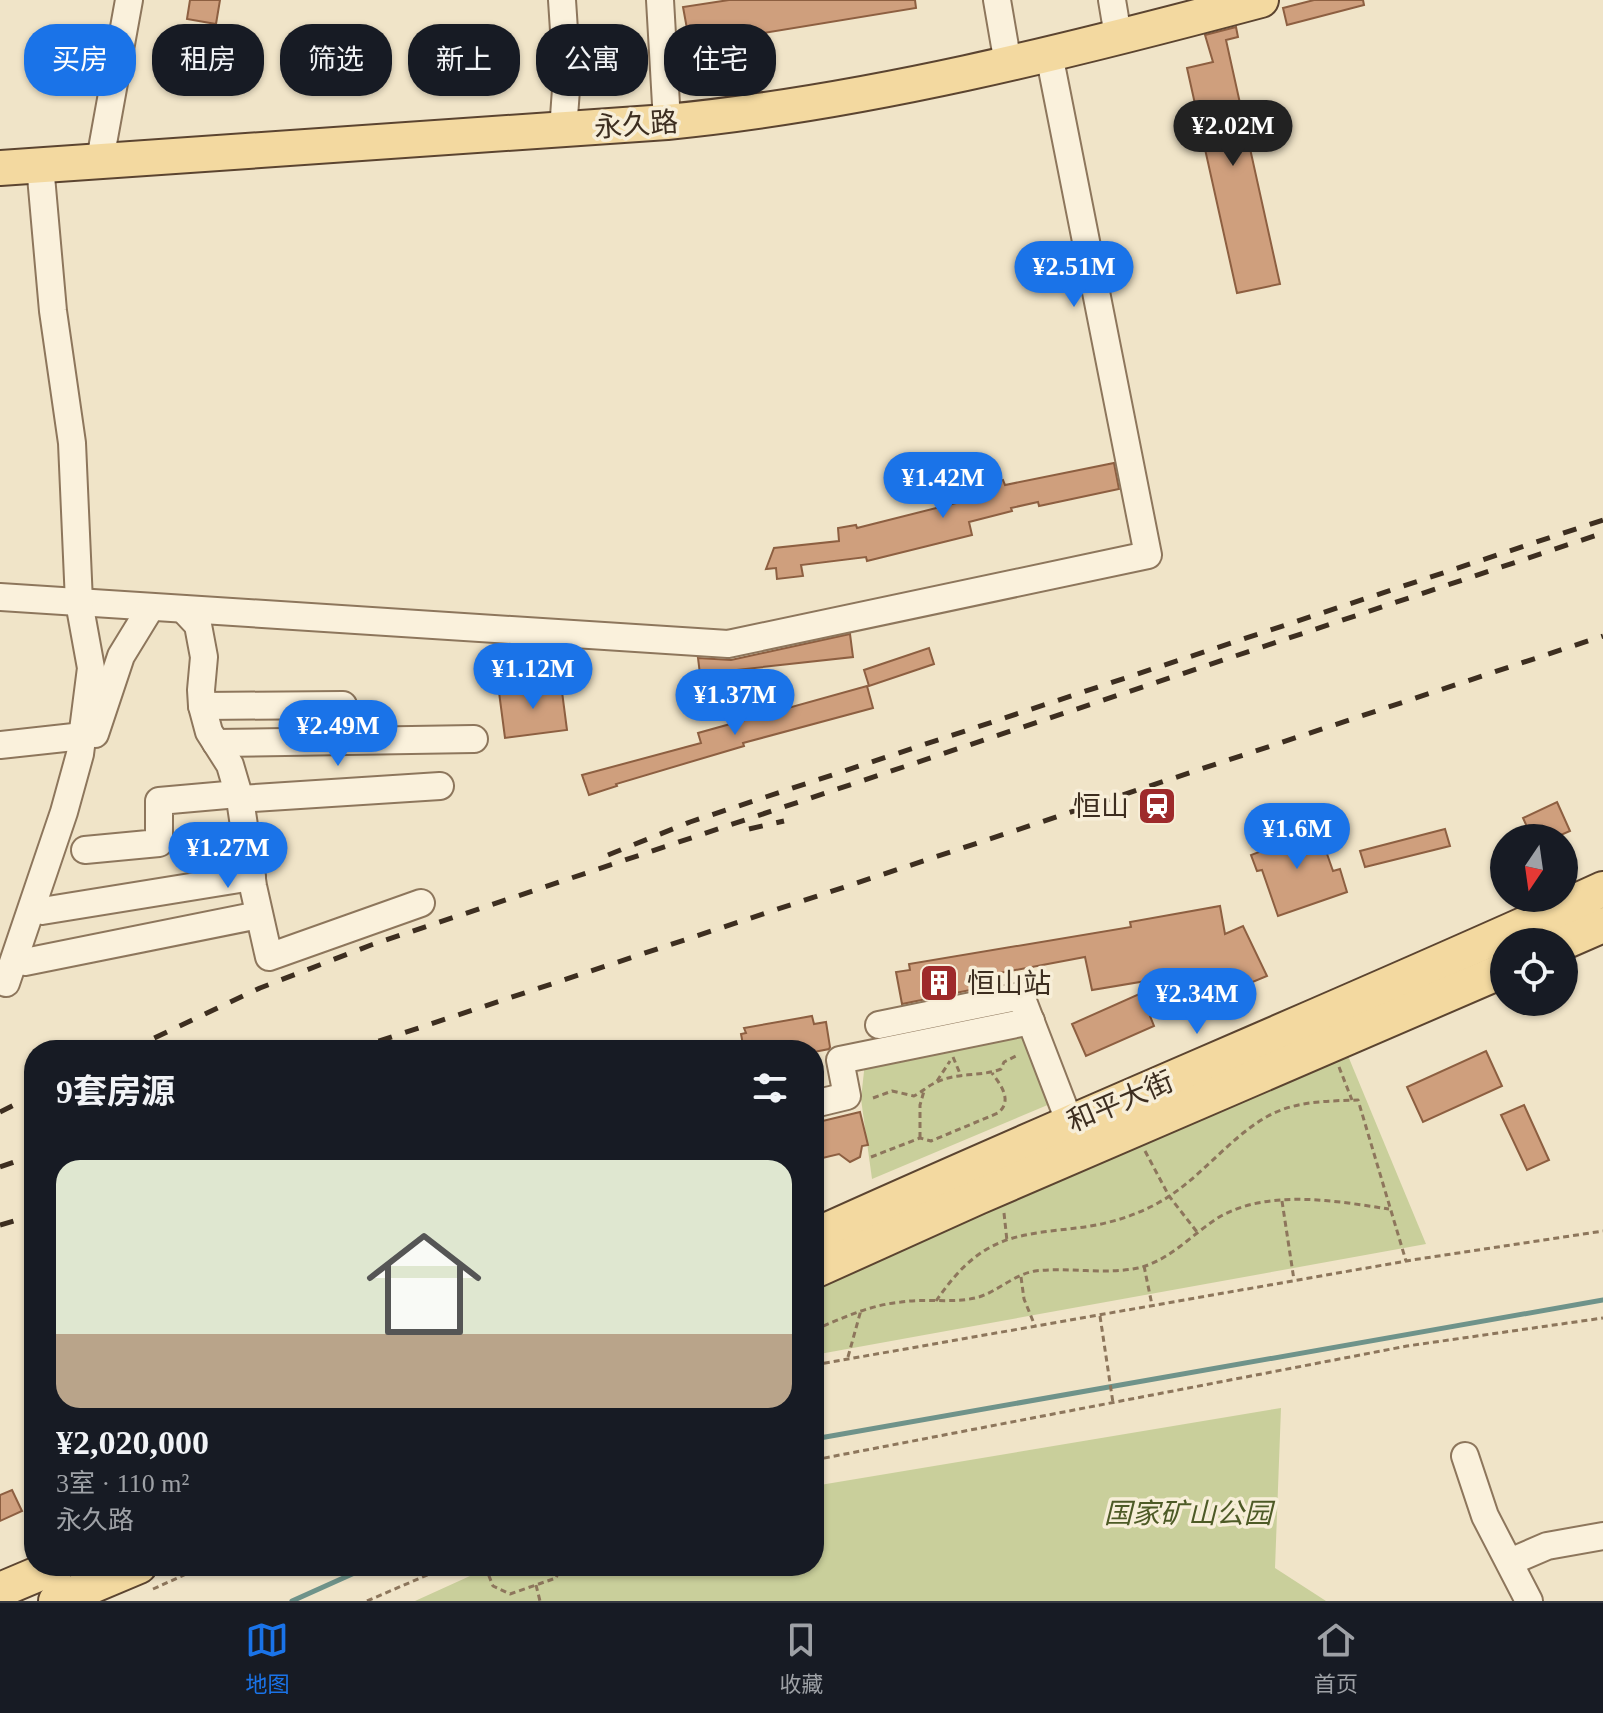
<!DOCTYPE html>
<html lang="zh">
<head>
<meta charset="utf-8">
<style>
  :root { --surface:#171b24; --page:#242831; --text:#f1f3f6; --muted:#9ea1a6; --line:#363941; --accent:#1a73e8 }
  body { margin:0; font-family:"Times New Roman","Noto Sans SC",serif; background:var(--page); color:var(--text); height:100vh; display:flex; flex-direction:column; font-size:30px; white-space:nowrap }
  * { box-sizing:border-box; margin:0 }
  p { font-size:26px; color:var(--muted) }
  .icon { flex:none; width:44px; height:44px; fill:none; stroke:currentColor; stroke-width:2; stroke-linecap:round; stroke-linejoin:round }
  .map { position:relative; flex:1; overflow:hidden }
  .drawer { position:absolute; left:24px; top:1040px; width:800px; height:536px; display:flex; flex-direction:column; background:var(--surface); border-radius:32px; box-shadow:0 2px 6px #0004 }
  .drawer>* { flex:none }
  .top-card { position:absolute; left:24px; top:24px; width:800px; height:72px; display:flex; gap:16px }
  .needle { width:52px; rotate:193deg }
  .buttons { position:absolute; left:1490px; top:824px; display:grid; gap:16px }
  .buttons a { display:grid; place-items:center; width:88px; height:88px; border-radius:50%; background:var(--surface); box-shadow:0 2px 6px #0004; font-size:40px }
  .price { position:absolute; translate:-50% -68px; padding:0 18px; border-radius:28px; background:var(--accent); color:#fff; font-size:26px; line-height:52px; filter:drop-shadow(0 2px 4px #0008) }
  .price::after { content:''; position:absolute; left:50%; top:48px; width:24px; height:18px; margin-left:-12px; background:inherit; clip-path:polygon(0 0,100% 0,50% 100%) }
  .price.on { background:#222; color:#fff }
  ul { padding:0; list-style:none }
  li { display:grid; align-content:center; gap:16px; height:424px; padding:0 32px }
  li+li { border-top:2px solid var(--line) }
  li span { display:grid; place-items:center; height:248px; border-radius:24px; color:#555 }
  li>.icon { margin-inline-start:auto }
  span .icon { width:144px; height:144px; fill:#fffc; stroke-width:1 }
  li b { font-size:34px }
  h2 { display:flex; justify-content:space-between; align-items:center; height:96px; padding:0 32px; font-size:34px }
  .chip { padding:0 28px; border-radius:32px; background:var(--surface); box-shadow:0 2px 6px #0004; font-size:28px; line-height:72px }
  .chip.on { background:var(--accent); color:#fff }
  .menu { display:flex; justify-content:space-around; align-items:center; height:112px; border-top:2px solid var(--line); background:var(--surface); font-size:22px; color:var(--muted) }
  .menu a { display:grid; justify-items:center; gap:4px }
  .menu .on { color:var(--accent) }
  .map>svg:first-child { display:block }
  .green { fill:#c9cf9b }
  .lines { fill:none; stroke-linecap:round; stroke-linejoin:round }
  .stream { stroke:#6f938a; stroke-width:5 }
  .building { fill:#cf9f7d; stroke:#8d5f41; stroke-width:2 }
  .minor-casing { stroke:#8d765c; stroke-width:30 }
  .major-casing { stroke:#5b4430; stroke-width:38 }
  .path { stroke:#8d765c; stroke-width:3; stroke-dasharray:6 4; stroke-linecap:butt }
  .minor { stroke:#faf1dc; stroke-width:26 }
  .major { stroke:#f3d9a0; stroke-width:34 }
  .rail { stroke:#3d2e20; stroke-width:5; stroke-dasharray:14 14; stroke-linecap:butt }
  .labels { text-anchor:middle; stroke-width:7; stroke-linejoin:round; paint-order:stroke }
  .street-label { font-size:28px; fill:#3d2e20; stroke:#f7eed8 }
  .poi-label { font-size:28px; fill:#3d2e20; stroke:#f7eed8; text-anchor:end }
  .park-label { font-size:28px; font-style:italic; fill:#4d5a26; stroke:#f7eed8 }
</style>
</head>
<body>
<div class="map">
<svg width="1603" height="1601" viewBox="0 0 1603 1601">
  <rect width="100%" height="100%" fill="#f0e4c8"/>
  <g class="green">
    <path d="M1026,1035L1050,1104L872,1179L861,1099L865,1062Z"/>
    <path d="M1346,1051L1426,1244L814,1355V1282Z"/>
    <path d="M1281,1408L1275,1568L1326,1601H415L492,1566H814V1486Z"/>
  </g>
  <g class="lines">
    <g class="stream">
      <path d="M814,1439L1603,1300"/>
      <path d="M292,1601L370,1566"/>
    </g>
  </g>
  <g class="building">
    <path d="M190,0H220L216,24L187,19Z"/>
    <path d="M729,0H915L916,8L690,45L683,7Z"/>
    <path d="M1314,0H1363L1364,5L1287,25L1283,8Z"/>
    <path d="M1236,27L1238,37L1226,40L1280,284L1237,293L1187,68L1213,62L1205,35Z"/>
    <path d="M1114,463L1119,489L1039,506L1038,502L1011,508L1012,511L969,522L972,535L867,561L866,557L801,565L803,576L777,579L776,568L766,569L774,548L839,541L838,528L856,525L857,528L968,500L965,491L1003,480L1005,485Z"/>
    <path d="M850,634L853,657L700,674L698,658L731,660Z"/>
    <path d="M929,648L934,664L869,686L864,670Z"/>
    <path d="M561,684L567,730L505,738L499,692Z"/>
    <path d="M867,686L873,708L743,743L744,746L616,784L617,786L589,795L582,775L701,743L698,733Z"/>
    <path d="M1557,802L1570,831L1554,838H1532L1523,818Z"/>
    <path d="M1282,825L1287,840L1302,834L1304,839L1320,834L1333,871L1340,869L1347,892L1278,916L1262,870L1257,871L1251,855L1270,848L1264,831Z"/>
    <path d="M1445,829L1450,846L1365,867L1360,851Z"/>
    <path d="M1220,906L1225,934L1243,926L1267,976L1195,1006L1193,1001L1150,1016L1154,1026L1086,1056L1072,1024L1171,980L1170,977L1092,990L1085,957L978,977L980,988L902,1004L896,972L910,970L909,964L1131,927L1130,922Z"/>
    <path d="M812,1016L814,1024L826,1022L830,1047L829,1049L814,1052L744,1050L741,1034L746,1033L744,1028Z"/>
    <path d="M1486,1051L1502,1086L1423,1122L1407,1087Z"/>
    <path d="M1524,1105L1549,1160L1527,1170L1501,1115Z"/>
    <path d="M860,1112L868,1145L862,1146L860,1157L850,1162L839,1154L814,1160V1123Z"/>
    <path d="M12,1490L22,1511L0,1521V1495Z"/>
  </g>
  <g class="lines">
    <g class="minor-casing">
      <g id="minor">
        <path d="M562,0L567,76L563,130"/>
        <path d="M660,0L667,122"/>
        <path d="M997,0L1008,64"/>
        <path d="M1112,0L1118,36"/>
        <path d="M100,160L129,0"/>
        <path d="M0,597L728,644L1148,555L1049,54"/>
        <path d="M183,609L198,625L204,657L201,690L202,706L209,732L230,765L240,799L253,886L269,957L421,903"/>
        <path d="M202,706L343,705"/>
        <path d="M95,734L121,656L151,607"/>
        <path d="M216,743L474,739"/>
        <path d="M0,745L83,736"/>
        <path d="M240,799L440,786"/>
        <path d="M85,850L159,843V801L238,794"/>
        <path d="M42,911L252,877"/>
        <path d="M25,962L259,915"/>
        <path d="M6,983L64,812L80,754L91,668L79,602L72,443L53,311L40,165"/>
        <path d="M879,1025L1021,996L1070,1123"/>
        <path d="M814,1104L847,1096L840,1060L1031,1021"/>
        <path d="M1465,1456L1485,1516L1529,1601"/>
        <path d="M1510,1562L1547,1546L1603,1536"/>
      </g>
    </g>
    <g class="major-casing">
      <g id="major">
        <path d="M0,168L667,122C868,102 1066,52 1261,0"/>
        <path d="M1564,942L1603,925"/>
        <path d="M814,1236C1076,1117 1342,1008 1603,889"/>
        <path d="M814,1271L978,1197L1504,970"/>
        <path d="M0,1590L57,1566"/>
        <path d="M56,1601L139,1566"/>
      </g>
    </g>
    <g class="path">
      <path d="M953,1057L961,1076"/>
      <path d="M1339,1067L1352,1100"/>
      <path d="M937,1081L950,1061"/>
      <path d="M873,1098L892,1091L914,1096C922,1092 929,1085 937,1082C957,1072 981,1077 1001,1069L1004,1062L1016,1056"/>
      <path d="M920,1138V1105L924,1091"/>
      <path d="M1145,1151L1169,1196L1197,1232"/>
      <path d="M871,1157L920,1138L931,1141L998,1113C1013,1101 1001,1085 992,1073"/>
      <path d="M1282,1201L1294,1280"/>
      <path d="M1004,1213L1007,1241"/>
      <path d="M1144,1266L1152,1305"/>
      <path d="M1021,1277L1024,1299L1035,1326"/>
      <path d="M936,1301C950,1281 965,1262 987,1249C1014,1233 1046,1232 1076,1228C1104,1225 1133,1217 1158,1203C1200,1180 1227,1139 1268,1116C1295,1101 1328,1101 1358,1100L1406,1261"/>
      <path d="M1100,1316L1113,1403"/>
      <path d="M814,1330C842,1318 870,1305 901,1302C927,1298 954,1304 979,1297C998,1291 1015,1274 1035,1271C1068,1267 1105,1275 1138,1268C1170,1261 1194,1232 1221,1216C1271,1189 1335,1201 1389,1209"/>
      <path d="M848,1357L861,1310"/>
      <path d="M814,1365L1412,1260L1603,1231"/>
      <path d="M814,1460L1407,1346L1603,1318"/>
      <path d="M485,1566L493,1586L510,1594L556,1578L561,1566"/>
      <path d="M536,1585L540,1601"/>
      <path d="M153,1589L204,1566"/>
      <path d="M367,1601L448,1566"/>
    </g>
    <use href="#minor" class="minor"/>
    <use href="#major" class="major"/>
    <g class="rail">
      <path d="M749,829L784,821"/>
      <path d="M608,855L690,822L1603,520"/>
      <path d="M129,1050L260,988L371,945L1603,533"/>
      <path d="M352,1050L1603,636"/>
      <path d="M0,1112L34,1095"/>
      <path d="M0,1167L34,1155"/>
      <path d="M0,1225L34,1215"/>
    </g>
  </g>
  <defs>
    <g id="station-square" transform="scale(2)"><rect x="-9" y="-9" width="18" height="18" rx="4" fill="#9e2a2b" stroke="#f7eed8"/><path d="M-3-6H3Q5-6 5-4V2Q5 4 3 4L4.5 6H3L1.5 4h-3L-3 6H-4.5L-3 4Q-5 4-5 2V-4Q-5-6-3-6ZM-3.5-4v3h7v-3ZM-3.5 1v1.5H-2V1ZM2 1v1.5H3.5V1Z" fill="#fff"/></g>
    <g id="building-square" transform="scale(2)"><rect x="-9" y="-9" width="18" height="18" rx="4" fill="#9e2a2b" stroke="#f7eed8"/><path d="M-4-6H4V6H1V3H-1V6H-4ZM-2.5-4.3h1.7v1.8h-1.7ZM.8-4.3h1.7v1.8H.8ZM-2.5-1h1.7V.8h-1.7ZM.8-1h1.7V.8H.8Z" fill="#fff"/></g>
  </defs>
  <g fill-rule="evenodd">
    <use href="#station-square" x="1157" y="806"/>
    <use href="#building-square" x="939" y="983"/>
  </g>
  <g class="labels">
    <g class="street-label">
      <text transform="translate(636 124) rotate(-4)" y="10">永久路</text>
      <text transform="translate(1120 1101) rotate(-23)" y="10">和平大街</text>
    </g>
    <g class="poi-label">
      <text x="1129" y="816">恒山</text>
      <text x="967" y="993" text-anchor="start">恒山站</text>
    </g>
    <g class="park-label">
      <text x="1188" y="1523">国家矿山公园</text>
    </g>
  </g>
</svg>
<div class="buttons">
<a><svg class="needle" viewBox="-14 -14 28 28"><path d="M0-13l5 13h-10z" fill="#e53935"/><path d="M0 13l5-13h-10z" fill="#9ea1a6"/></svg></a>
<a><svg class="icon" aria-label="locate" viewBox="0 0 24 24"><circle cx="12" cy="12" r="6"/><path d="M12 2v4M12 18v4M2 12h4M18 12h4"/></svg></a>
</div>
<b class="price on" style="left:1233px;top:168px">¥2.02M</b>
<b class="price" style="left:1074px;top:309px">¥2.51M</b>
<b class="price" style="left:943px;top:520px">¥1.42M</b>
<b class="price" style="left:533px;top:711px">¥1.12M</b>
<b class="price" style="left:735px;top:737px">¥1.37M</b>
<b class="price" style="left:338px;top:768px">¥2.49M</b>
<b class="price" style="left:1297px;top:871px">¥1.6M</b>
<b class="price" style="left:228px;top:890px">¥1.27M</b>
<b class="price" style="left:1197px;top:1036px">¥2.34M</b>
<div class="top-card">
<a class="chip on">买房</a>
<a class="chip">租房</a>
<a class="chip">筛选</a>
<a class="chip">新上</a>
<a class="chip">公寓</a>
<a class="chip">住宅</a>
</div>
<section class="drawer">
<h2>9套房源<svg class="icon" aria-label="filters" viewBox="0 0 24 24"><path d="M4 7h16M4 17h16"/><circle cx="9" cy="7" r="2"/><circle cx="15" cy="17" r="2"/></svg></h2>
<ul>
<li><span style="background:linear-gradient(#dfe7d0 70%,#b9a48a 0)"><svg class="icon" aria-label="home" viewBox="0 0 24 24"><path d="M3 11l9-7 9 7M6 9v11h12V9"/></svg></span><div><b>¥2,020,000</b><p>3室 · 110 m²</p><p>永久路</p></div></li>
</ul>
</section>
</div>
<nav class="menu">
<a class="on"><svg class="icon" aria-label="map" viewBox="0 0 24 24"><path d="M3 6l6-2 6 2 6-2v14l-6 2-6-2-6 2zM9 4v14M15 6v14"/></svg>地图</a>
<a><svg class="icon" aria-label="saved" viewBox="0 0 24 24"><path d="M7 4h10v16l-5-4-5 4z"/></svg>收藏</a>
<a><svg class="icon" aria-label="home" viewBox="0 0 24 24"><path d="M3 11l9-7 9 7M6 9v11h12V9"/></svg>首页</a>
</nav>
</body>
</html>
